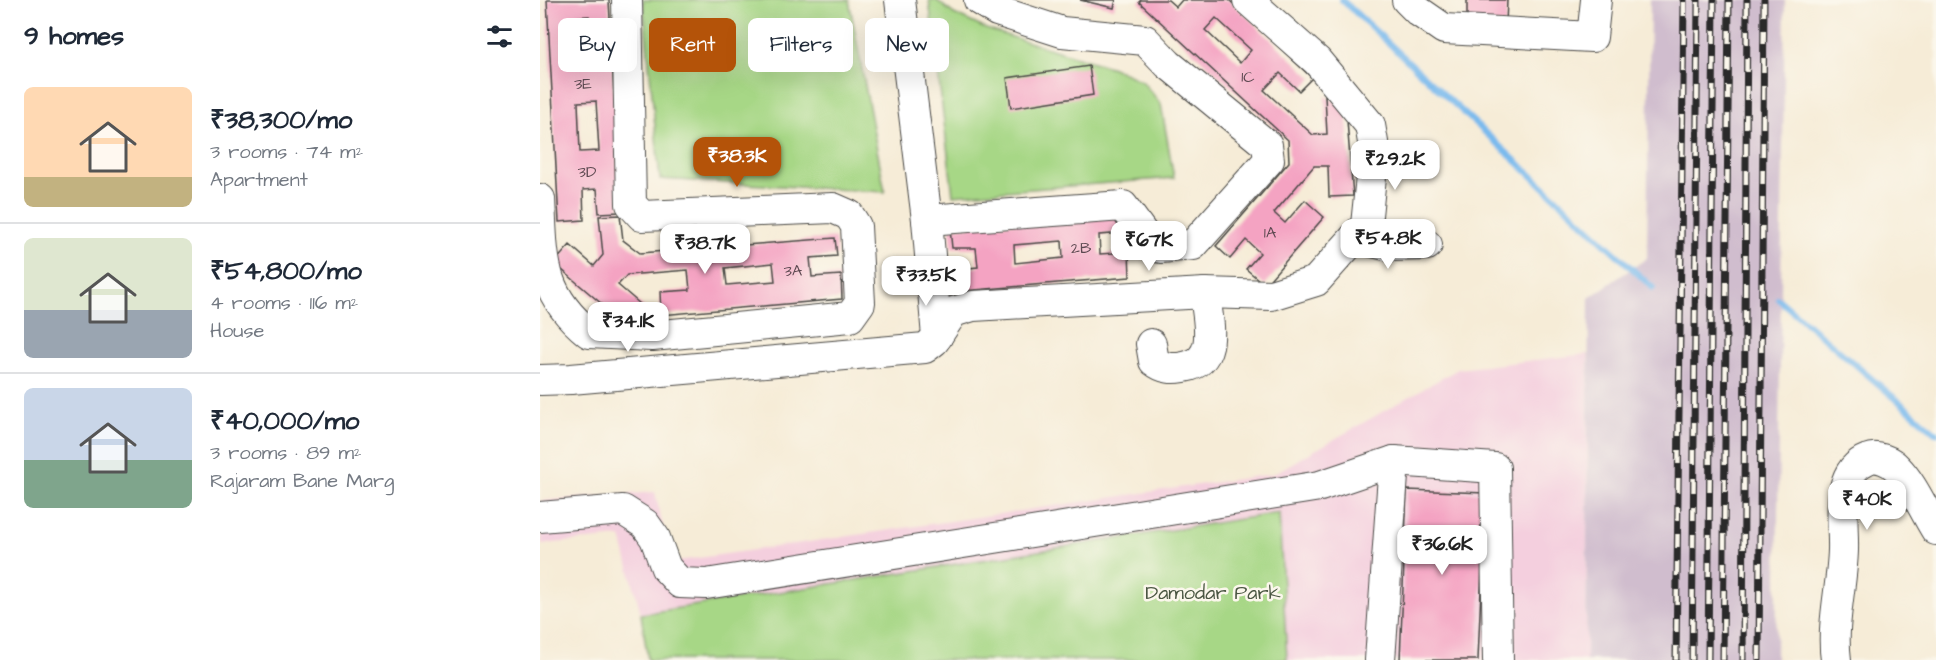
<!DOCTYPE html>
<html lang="en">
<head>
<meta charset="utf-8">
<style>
  :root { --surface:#fff; --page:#f6f6f7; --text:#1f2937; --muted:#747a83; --line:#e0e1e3; --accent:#b45309 }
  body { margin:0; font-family:"Architects Daughter",sans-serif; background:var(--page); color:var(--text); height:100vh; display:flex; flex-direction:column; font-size:22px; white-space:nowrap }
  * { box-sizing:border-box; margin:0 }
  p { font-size:20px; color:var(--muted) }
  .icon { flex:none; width:33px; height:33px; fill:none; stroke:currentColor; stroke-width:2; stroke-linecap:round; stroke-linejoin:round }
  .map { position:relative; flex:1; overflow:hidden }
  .panel { display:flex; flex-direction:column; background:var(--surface); width:540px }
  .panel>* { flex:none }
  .top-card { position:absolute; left:18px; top:18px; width:570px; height:54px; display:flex; gap:12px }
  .price { position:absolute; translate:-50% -51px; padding:0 14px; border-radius:12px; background:#fff; color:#222; font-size:20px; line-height:39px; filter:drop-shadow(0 2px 3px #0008) }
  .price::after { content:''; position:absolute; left:50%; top:36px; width:18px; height:14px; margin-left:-9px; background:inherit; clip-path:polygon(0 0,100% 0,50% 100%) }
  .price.current { background:var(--accent); color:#fff }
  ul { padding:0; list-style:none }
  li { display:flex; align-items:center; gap:18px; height:150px; padding:0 24px }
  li+li { border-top:2px solid var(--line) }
  li span { display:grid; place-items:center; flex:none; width:168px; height:120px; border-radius:9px; color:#555 }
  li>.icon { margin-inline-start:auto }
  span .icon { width:72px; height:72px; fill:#fffc; stroke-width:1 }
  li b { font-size:26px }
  h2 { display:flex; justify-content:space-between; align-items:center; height:72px; padding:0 24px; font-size:26px }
  .chip { padding:0 21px; border-radius:9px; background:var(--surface); box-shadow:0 6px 24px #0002; font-size:21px; line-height:54px }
  .chip.current { background:var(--accent); color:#fff }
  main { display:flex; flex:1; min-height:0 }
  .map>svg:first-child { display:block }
  .built { fill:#f4cfde }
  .industrial { fill:#d0bdce }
  .green { fill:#a7d786; stroke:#698158; stroke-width:1.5 }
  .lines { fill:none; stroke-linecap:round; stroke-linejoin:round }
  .stream { stroke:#79baed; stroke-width:6 }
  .building { fill:#f4a3c2; fill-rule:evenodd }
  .minor-casing { stroke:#494845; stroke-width:32 }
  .minor { stroke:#fff; stroke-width:30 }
  .rail-casing { stroke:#2b2b2b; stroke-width:7 }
  .rail { stroke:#fbf7ec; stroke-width:4.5; stroke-dasharray:14; stroke-linecap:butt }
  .labels { text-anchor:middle; stroke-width:5; stroke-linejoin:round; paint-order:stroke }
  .number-label { font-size:16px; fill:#5d4951 }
  .park-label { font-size:20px; fill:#4a5642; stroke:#fbf7ec }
</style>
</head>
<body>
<main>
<section class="panel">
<h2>9 homes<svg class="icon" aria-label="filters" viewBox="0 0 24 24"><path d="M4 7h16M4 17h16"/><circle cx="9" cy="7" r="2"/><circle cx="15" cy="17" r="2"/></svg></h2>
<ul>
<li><span style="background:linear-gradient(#ffd9b3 75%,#c2b280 0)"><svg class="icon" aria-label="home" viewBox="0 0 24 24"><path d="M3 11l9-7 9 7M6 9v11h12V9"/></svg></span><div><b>₹38,300/mo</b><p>3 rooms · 74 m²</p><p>Apartment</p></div></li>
<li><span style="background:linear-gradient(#dfe7d0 60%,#9aa5b1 0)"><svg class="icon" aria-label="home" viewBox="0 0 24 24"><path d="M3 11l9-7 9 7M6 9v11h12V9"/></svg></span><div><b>₹54,800/mo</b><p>4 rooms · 116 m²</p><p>House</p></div></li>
<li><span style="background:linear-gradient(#c9d6e8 60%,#7fa58c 0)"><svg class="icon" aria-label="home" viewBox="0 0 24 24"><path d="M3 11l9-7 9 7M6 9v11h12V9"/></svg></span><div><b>₹40,000/mo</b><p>3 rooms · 89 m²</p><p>Rajaram Bane Marg</p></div></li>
</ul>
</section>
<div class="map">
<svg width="1396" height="660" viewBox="0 0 1396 660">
  <rect width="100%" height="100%" fill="#fbf7ec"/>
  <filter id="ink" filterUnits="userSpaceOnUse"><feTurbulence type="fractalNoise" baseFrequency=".0167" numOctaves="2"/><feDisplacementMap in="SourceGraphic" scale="12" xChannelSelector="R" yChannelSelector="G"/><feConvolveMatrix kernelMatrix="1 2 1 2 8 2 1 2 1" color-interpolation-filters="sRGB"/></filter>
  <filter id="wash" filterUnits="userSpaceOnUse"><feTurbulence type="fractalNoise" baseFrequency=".008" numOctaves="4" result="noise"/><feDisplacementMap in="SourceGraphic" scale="24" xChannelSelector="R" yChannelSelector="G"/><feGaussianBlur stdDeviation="1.35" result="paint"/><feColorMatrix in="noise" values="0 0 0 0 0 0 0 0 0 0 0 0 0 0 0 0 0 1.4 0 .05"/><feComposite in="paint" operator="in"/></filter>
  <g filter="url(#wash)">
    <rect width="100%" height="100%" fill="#f6ecd7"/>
    <path class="built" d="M1048,354L1046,660H747L739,513L101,614L81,537L2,544L0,501L115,492L131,562L733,474L918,369Z"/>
    <path class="industrial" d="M1110,0H1245L1236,660H1046L1049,298L1107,258Z"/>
    <g class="green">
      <path d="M103,0H309L345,192L120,179Z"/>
      <path d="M389,0H396L414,14L446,29L573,68L602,81L621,104L634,178L413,195Z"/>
      <path d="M739,513L747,660H108L101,614Z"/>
    </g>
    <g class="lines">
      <g class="stream">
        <path d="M802,0L1113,288"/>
        <path d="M1238,299L1396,433"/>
      </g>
    </g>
    <g id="blocks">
      <g class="building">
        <path d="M7,0H69L80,212L59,213L57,189L43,190L44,220L19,222ZM49,16L52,64L35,65L32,17ZM56,101L59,151L40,152L38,102Z"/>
        <path d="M540,0H576L574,8Z"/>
        <path d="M601,0H628L636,7L642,0H689L772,78L759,91L740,73L724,90L773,135L787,134L785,96L806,108L813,196L789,197L788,166H774L734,213L745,223L765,200L784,217L725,285L706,269L720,253L706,240L690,259L676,246L749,162L748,140L599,2ZM676,18L711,50L700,63L665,30Z"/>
        <path d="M927,0H967L966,24H927Z"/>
        <path d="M549,66L553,95L471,108L467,78Z"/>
        <path d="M80,215L83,240L100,253L295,238L297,256L270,258L272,277L301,275L302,299L121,315L120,292L150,290L148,270L87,275L78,285L107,310L91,329L14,263L30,245L54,266L63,255L59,216ZM233,263L235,281L187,285L185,268Z"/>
        <path d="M584,215L585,233L559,235L560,254L589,252L590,277L410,292L408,270L438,267L436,248H412L410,228ZM522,241L523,258L475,263L474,245Z"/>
        <path d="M867,490L945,493L938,660H860Z"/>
      </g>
    </g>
  </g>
  <g filter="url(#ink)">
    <use href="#blocks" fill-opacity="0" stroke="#494845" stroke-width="1.5"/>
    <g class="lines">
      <g class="minor-casing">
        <g id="minor">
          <path d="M360,0L387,220L397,337"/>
          <path d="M867,0L878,11L904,29L1052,37L1056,0"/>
          <path d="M0,199C3,259 0,294 49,333L112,336L310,317L320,303L316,226L309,215L293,208L102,216L91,204L87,0"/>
          <path d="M387,220L583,206L607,239L620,248L653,245L729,160L727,145L628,64L605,40L522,32L457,11L439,0"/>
          <path d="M815,238L849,246L887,245"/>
          <path d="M611,344L614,361C624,369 633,369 644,367C681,361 667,319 665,293"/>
          <path d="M0,380L31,379L385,348L394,341L413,312L433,306L665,293L731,295L776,281L800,254L826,225L834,148L830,125L777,61L708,0"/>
          <path d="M0,517L83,510L105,524L115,538L126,568L140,583L166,584L780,486L854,461L955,468L958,660"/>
          <path d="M840,660L854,461"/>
          <path d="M1296,660C1291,625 1302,586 1303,550C1304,521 1294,472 1328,459C1337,455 1351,461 1357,468C1373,484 1384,511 1396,530"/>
        </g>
      </g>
      <use href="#minor" class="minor"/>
      <g class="rail-casing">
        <g id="rail">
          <path d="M1136,660L1144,0"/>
          <path d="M1152,660L1158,0"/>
          <path d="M1168,660L1174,0"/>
          <path d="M1183,660L1189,0"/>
          <path d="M1203,660L1207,0"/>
          <path d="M1219,660L1224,0"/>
        </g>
      </g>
      <use href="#rail" class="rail"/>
    </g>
  </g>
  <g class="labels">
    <g class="number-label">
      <text x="708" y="82">1C</text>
      <text x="43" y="89">3E</text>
      <text x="47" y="177">3D</text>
      <text x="730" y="238">1A</text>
      <text x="541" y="253">2B</text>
      <text x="253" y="276">3A</text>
    </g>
    <g class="park-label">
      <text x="673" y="599">Damodar Park</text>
    </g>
  </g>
</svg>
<b class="price current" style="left:197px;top:188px">₹38.3K</b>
<b class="price" style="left:855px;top:191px">₹29.2K</b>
<b class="price" style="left:848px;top:270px">₹54.8K</b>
<b class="price" style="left:609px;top:272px">₹67K</b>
<b class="price" style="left:165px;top:275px">₹38.7K</b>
<b class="price" style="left:386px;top:307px">₹33.5K</b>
<b class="price" style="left:88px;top:353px">₹34.1K</b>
<b class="price" style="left:1327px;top:531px">₹40K</b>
<b class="price" style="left:902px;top:576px">₹36.6K</b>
<div class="top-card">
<a class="chip">Buy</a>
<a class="chip current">Rent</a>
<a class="chip">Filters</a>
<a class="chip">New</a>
</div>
</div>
</main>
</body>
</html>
